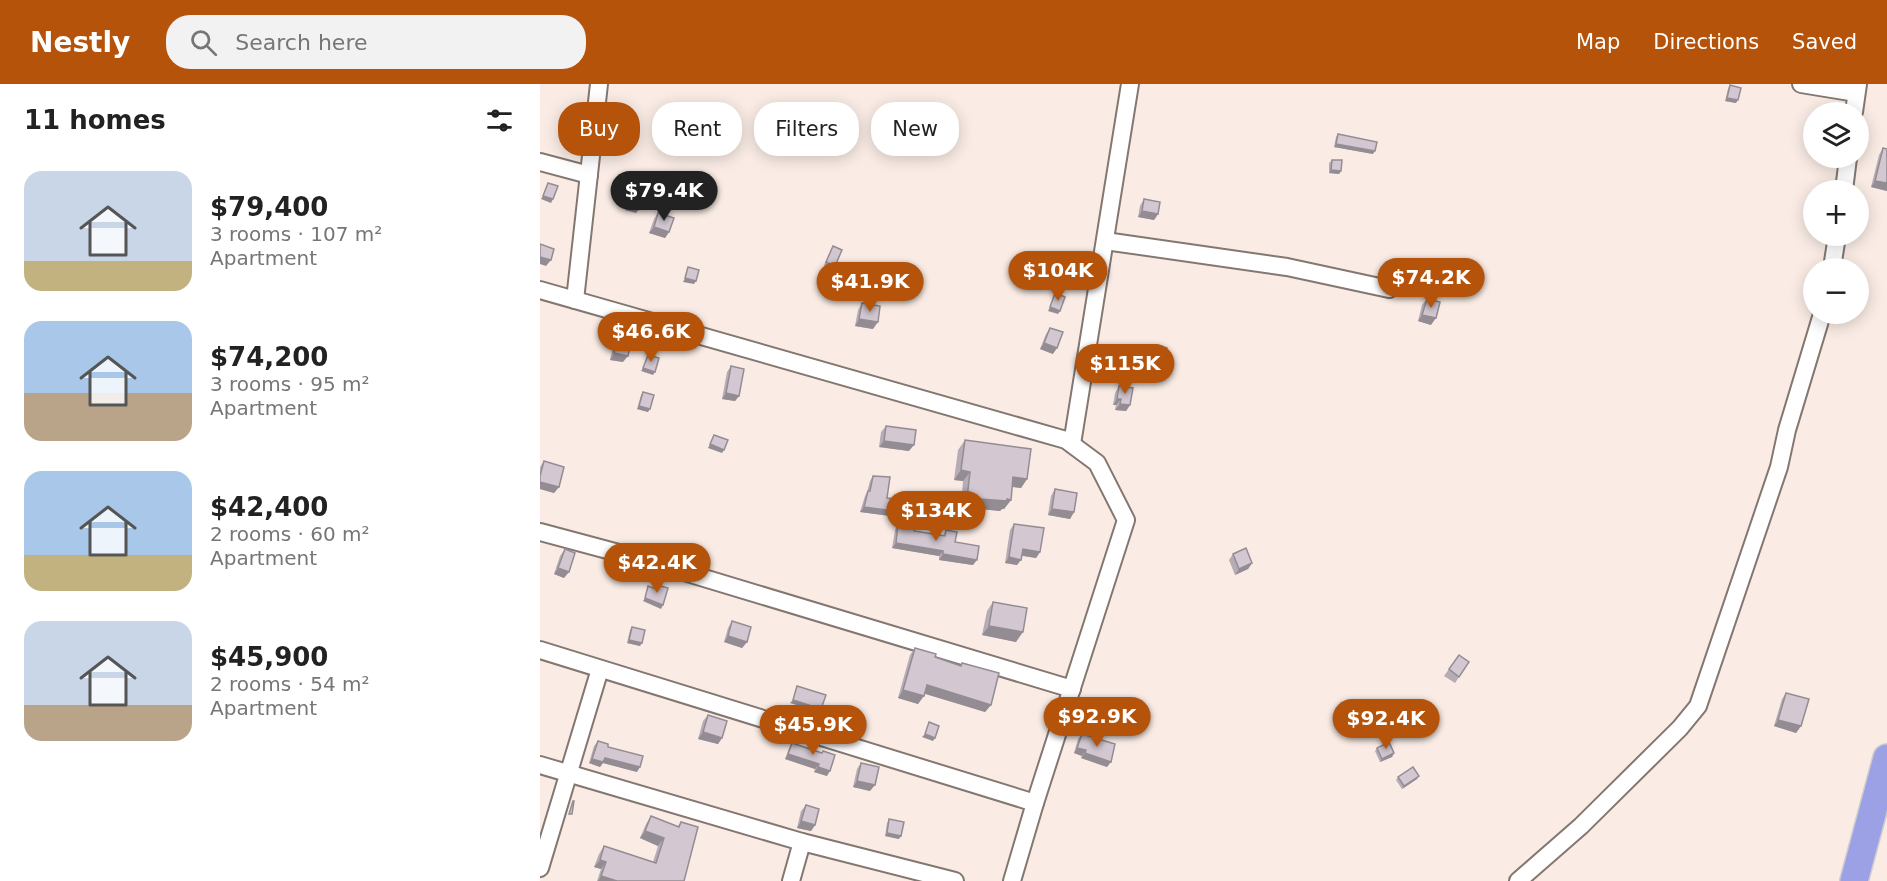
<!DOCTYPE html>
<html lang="en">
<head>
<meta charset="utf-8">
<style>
  :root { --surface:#fff; --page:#f2f2f2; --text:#222; --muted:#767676; --accent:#b45309 }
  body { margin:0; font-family:"DejaVu Sans",sans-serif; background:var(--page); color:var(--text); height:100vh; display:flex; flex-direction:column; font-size:22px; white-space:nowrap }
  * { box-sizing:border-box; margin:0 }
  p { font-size:20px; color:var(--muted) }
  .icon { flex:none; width:33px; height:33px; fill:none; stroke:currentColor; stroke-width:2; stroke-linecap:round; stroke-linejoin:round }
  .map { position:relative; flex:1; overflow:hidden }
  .side { display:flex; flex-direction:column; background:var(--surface); width:540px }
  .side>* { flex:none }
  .hud { position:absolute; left:18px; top:18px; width:570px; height:54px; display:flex; gap:12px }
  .buttons { position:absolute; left:1263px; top:18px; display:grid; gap:12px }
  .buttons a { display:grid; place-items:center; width:66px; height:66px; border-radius:50%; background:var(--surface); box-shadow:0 3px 15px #0003; font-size:30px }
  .price { position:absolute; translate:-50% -51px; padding:0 14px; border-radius:21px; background:var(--accent); color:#fff; font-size:20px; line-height:39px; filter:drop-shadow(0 2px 3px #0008) }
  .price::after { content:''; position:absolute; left:50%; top:36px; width:18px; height:14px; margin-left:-9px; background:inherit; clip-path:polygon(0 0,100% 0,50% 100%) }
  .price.active { background:#222; color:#fff }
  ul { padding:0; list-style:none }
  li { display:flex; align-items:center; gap:18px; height:150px; padding:0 24px }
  li span { display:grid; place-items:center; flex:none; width:168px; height:120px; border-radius:18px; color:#555 }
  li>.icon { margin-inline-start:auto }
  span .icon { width:72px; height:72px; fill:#fffc; stroke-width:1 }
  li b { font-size:26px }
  h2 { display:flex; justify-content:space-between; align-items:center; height:72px; padding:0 24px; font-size:26px }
  .chip { padding:0 21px; border-radius:24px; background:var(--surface); box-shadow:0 3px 15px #0003; font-size:21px; line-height:54px }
  .chip.active { background:var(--accent); color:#fff }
  header { display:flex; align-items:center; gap:36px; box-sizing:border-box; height:84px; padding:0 30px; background:var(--accent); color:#fff }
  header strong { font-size:28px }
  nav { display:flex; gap:33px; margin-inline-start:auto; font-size:21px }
  .search { width:420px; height:54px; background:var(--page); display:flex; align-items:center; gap:15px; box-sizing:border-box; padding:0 21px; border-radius:24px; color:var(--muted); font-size:22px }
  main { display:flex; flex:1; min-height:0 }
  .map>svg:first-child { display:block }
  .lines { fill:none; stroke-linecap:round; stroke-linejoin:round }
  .minor-casing { stroke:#837770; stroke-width:20 }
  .trunk-casing { stroke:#cecdcd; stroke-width:30 }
  .minor { stroke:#fff; stroke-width:16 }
  .trunk { stroke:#9ca0e4; stroke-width:27 }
  .wall { fill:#b5acb5 }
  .shaded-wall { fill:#948c93 }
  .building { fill:#d3c8d2; stroke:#948c93; stroke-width:1.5 }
</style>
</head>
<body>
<header>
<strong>Nestly</strong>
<div class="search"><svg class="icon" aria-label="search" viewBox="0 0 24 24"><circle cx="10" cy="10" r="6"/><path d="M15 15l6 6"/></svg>Search here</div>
<nav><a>Map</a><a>Directions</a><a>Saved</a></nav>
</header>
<main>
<section class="side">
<h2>11 homes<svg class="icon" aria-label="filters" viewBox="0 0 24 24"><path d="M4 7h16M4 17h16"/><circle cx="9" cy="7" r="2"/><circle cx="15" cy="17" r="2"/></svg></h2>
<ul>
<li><span style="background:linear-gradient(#c9d6e8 75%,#c2b280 0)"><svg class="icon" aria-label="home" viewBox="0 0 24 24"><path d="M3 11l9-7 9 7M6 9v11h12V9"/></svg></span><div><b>$79,400</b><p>3 rooms · 107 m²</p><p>Apartment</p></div></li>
<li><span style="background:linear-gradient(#a9c7e8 60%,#b9a48a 0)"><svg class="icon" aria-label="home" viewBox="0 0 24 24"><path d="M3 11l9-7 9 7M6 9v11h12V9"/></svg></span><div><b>$74,200</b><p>3 rooms · 95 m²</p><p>Apartment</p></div></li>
<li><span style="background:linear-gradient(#a9c7e8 70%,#c2b280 0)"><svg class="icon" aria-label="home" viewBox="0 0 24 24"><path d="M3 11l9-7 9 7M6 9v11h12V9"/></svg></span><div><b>$42,400</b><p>2 rooms · 60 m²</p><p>Apartment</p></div></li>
<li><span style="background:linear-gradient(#c9d6e8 70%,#b9a48a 0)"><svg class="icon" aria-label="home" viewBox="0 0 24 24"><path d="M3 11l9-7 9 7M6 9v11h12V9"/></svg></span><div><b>$45,900</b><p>2 rooms · 54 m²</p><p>Apartment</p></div></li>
</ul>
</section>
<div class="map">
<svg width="1347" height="797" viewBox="0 0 1347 797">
  <rect width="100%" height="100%" fill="#faece5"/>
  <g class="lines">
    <g class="minor-casing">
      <g id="minor">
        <path d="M1261,0L1316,9"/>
        <path d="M1314,28L1318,0"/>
        <path d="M0,78L49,91"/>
        <path d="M1304,106L1308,74"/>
        <path d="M565,157L747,183L849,205"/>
        <path d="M1292,184L1297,152"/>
        <path d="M0,206L526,356L557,379L586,436L495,719L472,797"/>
        <path d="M35,216L59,0"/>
        <path d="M532,360L590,0"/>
        <path d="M0,448L101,475L532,605"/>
        <path d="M0,566L495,719"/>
        <path d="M0,681L262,758L415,797"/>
        <path d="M0,784L60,585"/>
        <path d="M251,797L262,758"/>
        <path d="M978,797L1041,742L1140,644L1158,622L1239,383L1247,346L1282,230"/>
      </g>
    </g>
    <g class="trunk-casing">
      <path id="trunk" d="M1314,797L1347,674"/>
    </g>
    <use href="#minor" class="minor"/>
    <use href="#trunk" class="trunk"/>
  </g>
  <g class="wall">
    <path d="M1190,1L1196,19L1185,17L1188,5Z"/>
    <path d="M798,50L833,70L794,63L796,53Z"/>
    <path d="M1343,64L1347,107L1331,103L1339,71Z"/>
    <path d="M792,76L801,87L799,90L789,89V79Z"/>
    <path d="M604,115L618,130L614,136L598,133L600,122Z"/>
    <path d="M118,129L129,148L125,154L109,149L114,135Z"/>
    <path d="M293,162L295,182L293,185L284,181Z"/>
    <path d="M887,215L891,241L878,237L882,221Z"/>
    <path d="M322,219L333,245L315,242L318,226Z"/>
    <path d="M510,244L513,270L500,265L506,250Z"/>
    <path d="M78,251L83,278L70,276L74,257Z"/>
    <path d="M191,282L199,312L195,317L182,315L187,288Z"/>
    <path d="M579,302L590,321L586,327L575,326L576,321H573L575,309Z"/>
    <path d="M103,308L108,328L97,325L101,311Z"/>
    <path d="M346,342L369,367L339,363L341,348Z"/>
    <path d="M425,356L487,395L481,404L472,403L471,416L464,425H462L460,427L421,423L423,397L414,396L418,366Z"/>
    <path d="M4,377L19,403L14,409L0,405V383Z"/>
    <path d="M333,392L347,414L358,433L320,428L325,412L327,408L330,397Z"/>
    <path d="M515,405L534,428L530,435L508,431L511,412Z"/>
    <path d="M358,440L374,447L403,451L406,446L433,481L399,476V472L352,464L355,446Z"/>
    <path d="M474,440L500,468L496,474L482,472L477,481L465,479L470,446Z"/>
    <path d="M25,465L24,494L14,490L20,472Z"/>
    <path d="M693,470L712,479L708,485L695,491L689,476Z"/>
    <path d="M453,518L476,558L442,551L447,527Z"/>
    <path d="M192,537L207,558L202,564L184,558L188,544Z"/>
    <path d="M92,543L100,562L87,559L90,546Z"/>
    <path d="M375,564L395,573L420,582L422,579L451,621L445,628L385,609L378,620L358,614L370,571Z"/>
    <path d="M919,571L929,578L915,599L904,592Z"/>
    <path d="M1246,609L1261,642L1256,649L1234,642L1242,615Z"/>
    <path d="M168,631L182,654L178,660L158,655L163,637Z"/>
    <path d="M542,650L567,683L541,674L542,672L534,669L538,655Z"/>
    <path d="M58,657L68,663L97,688L63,679L60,683L49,679L54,662Z"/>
    <path d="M252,659L281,669L283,667L287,692L274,688L275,685L245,675L249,664Z"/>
    <path d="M837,664L854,669L852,673L840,678L835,667Z"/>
    <path d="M321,679L330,707L313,703L317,685Z"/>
    <path d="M858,693L877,695L862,705L856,696Z"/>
    <path d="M266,721L275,741L271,747L257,744L261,727Z"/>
    <path d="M111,732L137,743L141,738L144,797H57L61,785L54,783L59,770L64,762L113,778L118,762L100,754L106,740Z"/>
    <path d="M349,735L359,755L345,752L347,739Z"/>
  </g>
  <g class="shaded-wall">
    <path d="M1187,14L1198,16L1196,19L1185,17Z"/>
    <path d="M796,60L835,67L833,70L794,63Z"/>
    <path d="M791,86L801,87L799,90L789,89Z"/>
    <path d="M1335,97L1347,99V107L1331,103Z"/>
    <path d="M3,112L13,115L11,119L1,115Z"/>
    <path d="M87,123L98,126L96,129L85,126Z"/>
    <path d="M602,127L618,130L614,136L598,133Z"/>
    <path d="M114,143L129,148L125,154L109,149Z"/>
    <path d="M0,173L11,176L6,182L0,180Z"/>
    <path d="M145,194L156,197L154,200L143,198Z"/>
    <path d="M510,223L520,227L518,230L508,227Z"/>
    <path d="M882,231L896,234L891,241L878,237Z"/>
    <path d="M319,235L338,238L333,245L315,242Z"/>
    <path d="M504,259L517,264L513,270L500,265Z"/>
    <path d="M74,269L88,272L83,278L70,276Z"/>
    <path d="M613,273L624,276L622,279L611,276Z"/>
    <path d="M103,284L115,288L113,291L101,287Z"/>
    <path d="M186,309L199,312L195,317L182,315Z"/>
    <path d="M577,315H581L576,321H573Z"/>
    <path d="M580,320L590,321L586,327L575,326Z"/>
    <path d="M99,322L110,325L108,328L97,325Z"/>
    <path d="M344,357L374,361L369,367L339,363Z"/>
    <path d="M170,360L184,366L182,369L168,364Z"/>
    <path d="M421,386L430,388L423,397L414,396Z"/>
    <path d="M473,393L487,395L481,404L466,402Z"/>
    <path d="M0,398L19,403L14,409L0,405Z"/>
    <path d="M427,414L467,415L471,416L464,425H462L460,427L421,423Z"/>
    <path d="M324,423L362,428L358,433L320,428Z"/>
    <path d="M512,425L534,428L530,435L508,431Z"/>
    <path d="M356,459L403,467L399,472L352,464Z"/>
    <path d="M483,465L500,468L496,474L479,471Z"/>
    <path d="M403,470L437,476L433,481L399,476Z"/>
    <path d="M469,473L481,476L477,481L465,479Z"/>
    <path d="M712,479L708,485L695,491L699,485Z"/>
    <path d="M18,484L29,488L24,494L14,490Z"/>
    <path d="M105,514L123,521L121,525L103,517Z"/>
    <path d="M449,542L483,548L476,558L442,551Z"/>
    <path d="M188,552L207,558L202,564L184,558Z"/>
    <path d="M89,556L102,559L100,562L87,559Z"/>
    <path d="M387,601L451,621L445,628L382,609Z"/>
    <path d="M363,606L384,612L378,620L358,614Z"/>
    <path d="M253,616L281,625L279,628L250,619Z"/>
    <path d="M1238,636L1261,642L1256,649L1234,642Z"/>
    <path d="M163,648L182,654L178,660L158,655Z"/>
    <path d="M385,650L395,654L393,657L382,653Z"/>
    <path d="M537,664L546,666L542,672L534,669Z"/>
    <path d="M545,669L571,678L567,683L541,674Z"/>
    <path d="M854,669L852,673L840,678L842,675Z"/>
    <path d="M248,670L279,680L275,685L245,675Z"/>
    <path d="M65,674L100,683L97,688L63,679L60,683L49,679L52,675Z"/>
    <path d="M278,683L290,687L287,692L274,688Z"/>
    <path d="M879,692L877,695L862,705L864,702Z"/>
    <path d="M317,697L335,701L330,707L313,703Z"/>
    <path d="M261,737L275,741L271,747L257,744Z"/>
    <path d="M105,747L124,754L118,762L100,754Z"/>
    <path d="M347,749L361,752L359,755L345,752Z"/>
    <path d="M60,776L66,778L61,785L54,783Z"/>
    <path d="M61,792L77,797H58Z"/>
  </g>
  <g class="building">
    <path d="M1190,1L1201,4L1198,16L1187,14Z"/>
    <path d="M798,50L837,58L835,67L796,60Z"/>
    <path d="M1343,64L1347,65V99L1335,97Z"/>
    <path d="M792,76H802L801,87L791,86Z"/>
    <path d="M8,99L18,102L13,115L3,112Z"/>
    <path d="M90,112L101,115L98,126L87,123Z"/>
    <path d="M604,115L620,118L618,130L602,127Z"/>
    <path d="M118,129L134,134L129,148L114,143Z"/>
    <path d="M0,160L14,165L11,176L0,173Z"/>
    <path d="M293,162L302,166L295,182L286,178Z"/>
    <path d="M148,183L159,186L156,197L145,194Z"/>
    <path d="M515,209L525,213L520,227L510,223Z"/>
    <path d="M887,215L900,218L896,234L882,231Z"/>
    <path d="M322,219L340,222L338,238L319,235Z"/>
    <path d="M510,244L523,248L517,264L504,259Z"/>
    <path d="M78,251L92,253L88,272L74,269Z"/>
    <path d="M616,261L627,264L624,276L613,273Z"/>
    <path d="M108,271L119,274L115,288L103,284Z"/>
    <path d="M191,282L204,285L199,312L186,309Z"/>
    <path d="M579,302L593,304L590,321L580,320L581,315H577Z"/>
    <path d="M103,308L114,311L110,325L99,322Z"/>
    <path d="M346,342L376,346L374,361L344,357Z"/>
    <path d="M174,351L188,356L184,366L170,360Z"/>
    <path d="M425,356L491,365L487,395L473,393L471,416L467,415V417L427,414L430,388L421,386Z"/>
    <path d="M4,377L24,383L19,403L0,398V392Z"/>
    <path d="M333,392L350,393L347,414L363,416L362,428L324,423L328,407H330Z"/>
    <path d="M515,405L537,409L534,428L512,425Z"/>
    <path d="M358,440L375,443L374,447L405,452L406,446L417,448L415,458L439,462L437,476L403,470V467L356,459Z"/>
    <path d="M474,440L504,444L500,468L483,465L481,476L469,473Z"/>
    <path d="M706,464L712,479L699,485L693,470Z"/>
    <path d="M25,465L35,469L29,488L18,484Z"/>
    <path d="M117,501L128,504L123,521L105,514L108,502L116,505Z"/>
    <path d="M453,518L487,524L483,548L449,542Z"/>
    <path d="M192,537L211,543L207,558L188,552Z"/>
    <path d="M92,543L105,546L102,559L89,556Z"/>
    <path d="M375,564L396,570L395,573L421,582L422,579L459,589L451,621L387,601L384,612L363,606Z"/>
    <path d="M919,571L929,578L919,593L909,585Z"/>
    <path d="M257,602L286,611L281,625L253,616Z"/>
    <path d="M1246,609L1269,615L1261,642L1238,636Z"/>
    <path d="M168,631L187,637L182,654L163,648Z"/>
    <path d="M389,638L399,642L395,654L385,650Z"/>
    <path d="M542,650L575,660L571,678L545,669L546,666L537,664Z"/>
    <path d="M58,657L68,660V663L103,672L100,683L65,674L63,678L52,675Z"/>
    <path d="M849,658L854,669L842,675L837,664Z"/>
    <path d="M252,659L282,669L283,667L295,671L290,687L278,683L279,680L248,670Z"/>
    <path d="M321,679L339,683L335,701L317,697Z"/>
    <path d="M873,683L879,692L864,702L858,693Z"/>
    <path d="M33,717H34L32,730H29Z"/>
    <path d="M266,721L279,725L275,741L261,737Z"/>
    <path d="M111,732L139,743L141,738L158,743L144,797H77L61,792L66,778L60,776L64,762L116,779L124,754L105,747Z"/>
    <path d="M349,735L364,738L361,752L347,749Z"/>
  </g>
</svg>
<div class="buttons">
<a><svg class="icon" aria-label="layers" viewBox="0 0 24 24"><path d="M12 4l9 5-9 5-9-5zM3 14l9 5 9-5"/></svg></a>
<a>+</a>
<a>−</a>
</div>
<b class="price active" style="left:124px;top:138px">$79.4K</b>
<b class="price" style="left:518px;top:218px">$104K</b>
<b class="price" style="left:891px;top:225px">$74.2K</b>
<b class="price" style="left:330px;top:229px">$41.9K</b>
<b class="price" style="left:111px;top:279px">$46.6K</b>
<b class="price" style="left:585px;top:311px">$115K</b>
<b class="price" style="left:396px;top:458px">$134K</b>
<b class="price" style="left:117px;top:510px">$42.4K</b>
<b class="price" style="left:557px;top:664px">$92.9K</b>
<b class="price" style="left:846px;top:666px">$92.4K</b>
<b class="price" style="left:273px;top:672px">$45.9K</b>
<div class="hud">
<a class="chip active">Buy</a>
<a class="chip">Rent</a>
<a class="chip">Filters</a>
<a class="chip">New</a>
</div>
</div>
</main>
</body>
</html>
